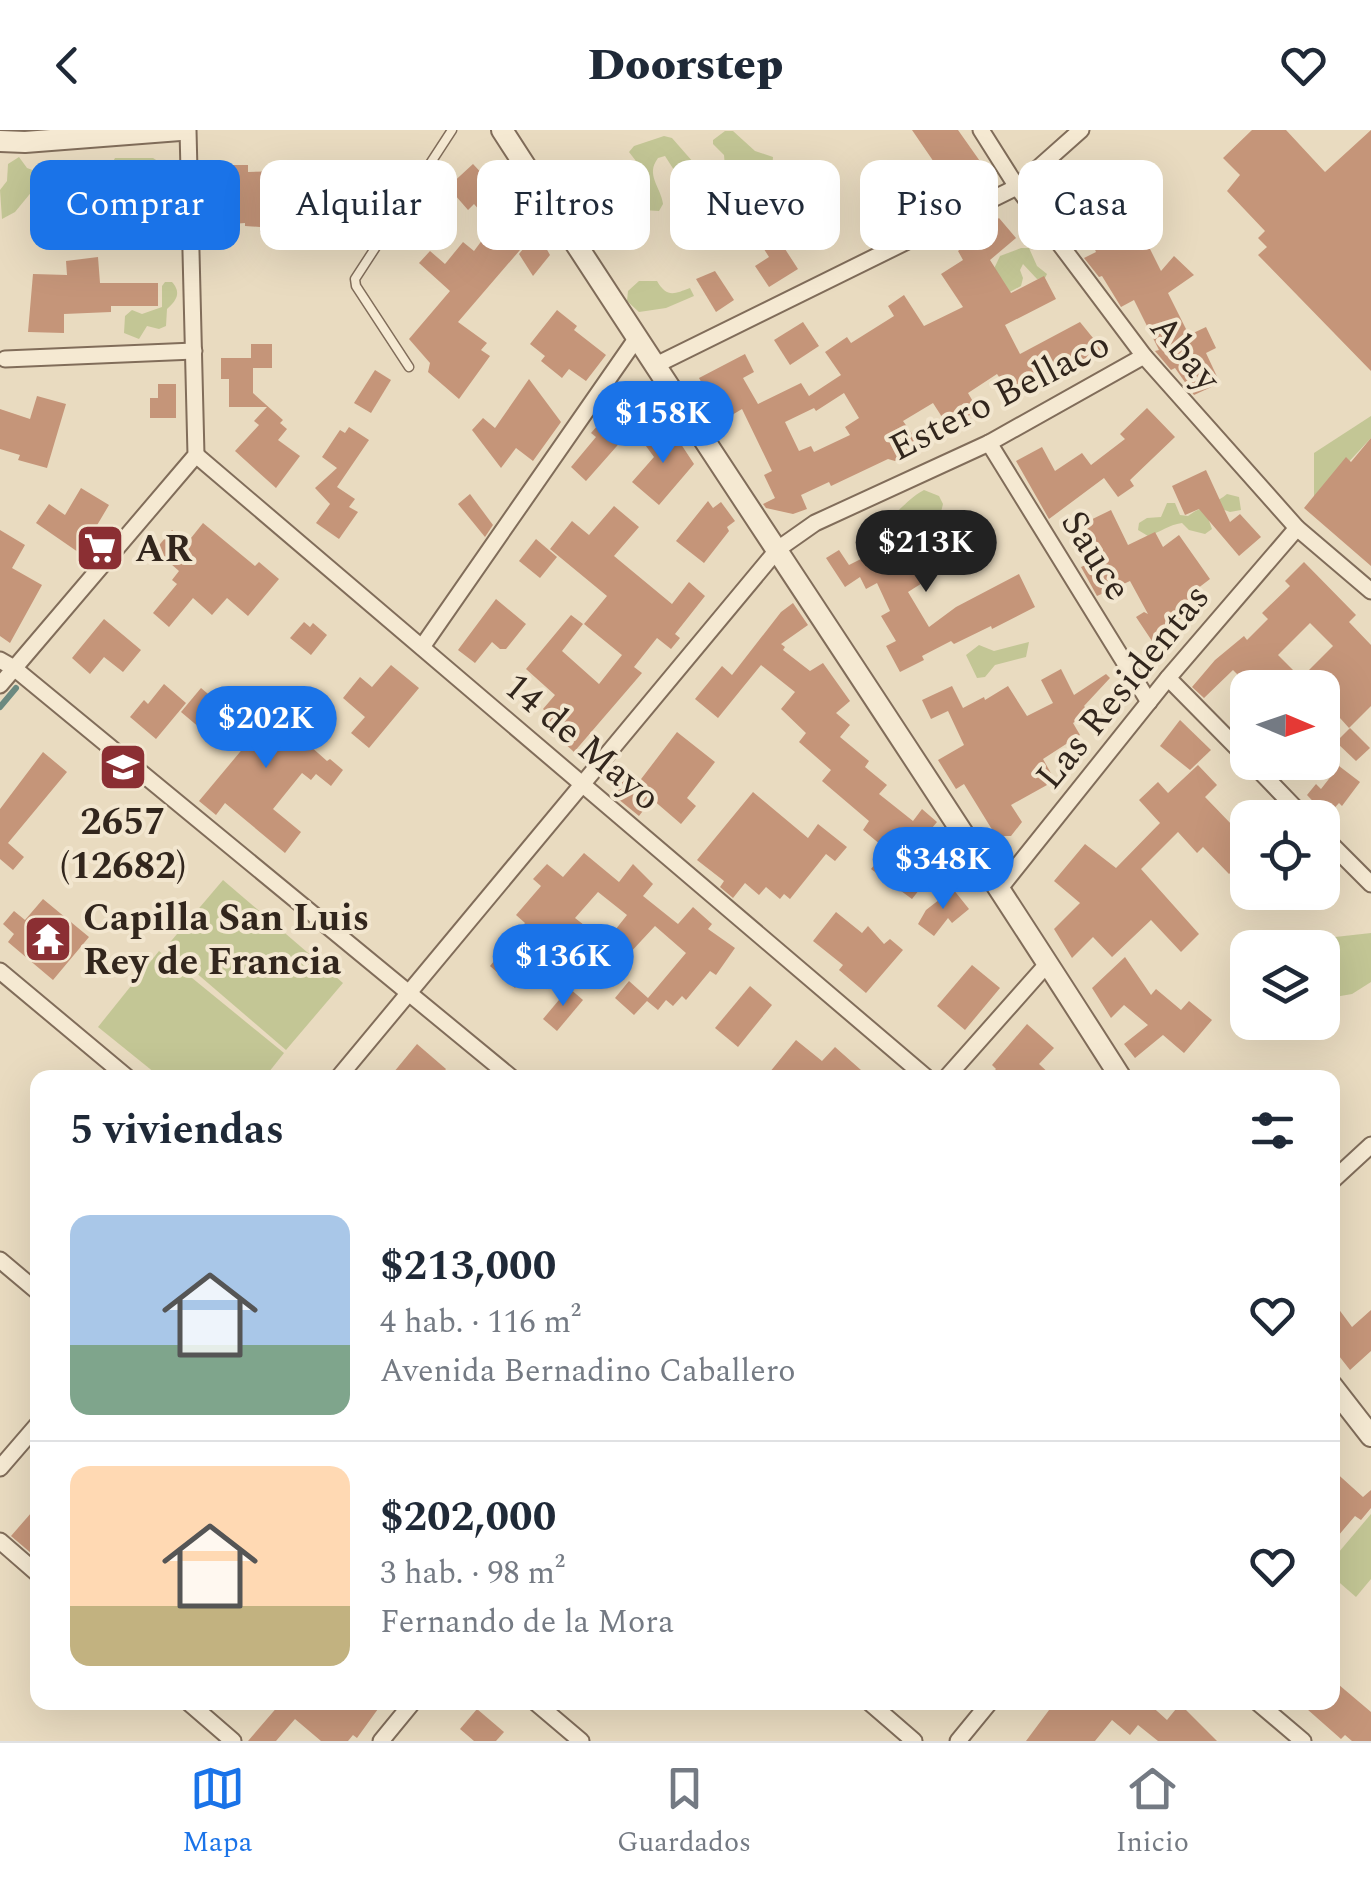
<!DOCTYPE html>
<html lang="es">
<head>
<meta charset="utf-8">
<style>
  :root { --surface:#fff; --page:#f2f2f3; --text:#1f2937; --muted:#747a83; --line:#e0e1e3; --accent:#1a73e8 }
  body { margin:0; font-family:Spectral,serif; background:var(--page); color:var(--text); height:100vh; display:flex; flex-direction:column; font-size:38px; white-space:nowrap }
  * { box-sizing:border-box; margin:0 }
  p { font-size:32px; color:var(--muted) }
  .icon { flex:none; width:55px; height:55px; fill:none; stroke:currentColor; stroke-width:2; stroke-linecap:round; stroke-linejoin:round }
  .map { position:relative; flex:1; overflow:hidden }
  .panel { position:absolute; left:30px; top:940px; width:1310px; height:640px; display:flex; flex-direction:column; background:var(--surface); border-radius:20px; box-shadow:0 10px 40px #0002 }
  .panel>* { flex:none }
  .guide { position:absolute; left:30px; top:30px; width:1312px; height:90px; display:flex; gap:20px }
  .needle { width:65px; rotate:92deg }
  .tools { position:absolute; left:1230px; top:540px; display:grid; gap:20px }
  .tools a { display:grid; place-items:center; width:110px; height:110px; border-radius:20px; background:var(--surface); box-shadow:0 10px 40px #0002; font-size:50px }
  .price { position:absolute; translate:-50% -85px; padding:0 22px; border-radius:35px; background:var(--accent); color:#fff; font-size:32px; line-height:65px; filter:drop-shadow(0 2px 5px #0008) }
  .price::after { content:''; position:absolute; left:50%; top:60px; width:30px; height:22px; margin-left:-15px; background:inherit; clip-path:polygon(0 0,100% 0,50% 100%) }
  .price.selected { background:#222; color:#fff }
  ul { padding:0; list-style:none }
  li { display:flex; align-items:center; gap:30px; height:250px; padding:0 40px }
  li+li { border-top:2px solid var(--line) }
  li span { display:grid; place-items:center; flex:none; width:280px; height:200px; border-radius:20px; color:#555 }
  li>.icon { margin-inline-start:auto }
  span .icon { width:120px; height:120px; fill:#fffc; stroke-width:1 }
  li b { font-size:42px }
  h2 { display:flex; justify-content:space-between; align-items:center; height:120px; padding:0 40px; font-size:42px }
  .tag { padding:0 35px; border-radius:20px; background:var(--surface); box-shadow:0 10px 40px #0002; font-size:35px; line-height:90px }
  .tag.selected { background:var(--accent); color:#fff }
  header { display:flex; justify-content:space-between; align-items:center; height:130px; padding:0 40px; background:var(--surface); font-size:45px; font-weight:800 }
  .tab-bar { display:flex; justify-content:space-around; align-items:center; height:140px; border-top:2px solid var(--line); background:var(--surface); font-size:28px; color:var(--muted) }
  .tab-bar a { display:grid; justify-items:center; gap:5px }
  .tab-bar .selected { color:var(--accent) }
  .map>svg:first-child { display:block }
  .green { fill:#c3c695 }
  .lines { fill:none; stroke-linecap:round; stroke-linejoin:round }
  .stream { stroke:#6b8980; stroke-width:6 }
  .building { fill:#c59579; fill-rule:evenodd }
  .service-casing { stroke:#816d5a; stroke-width:11 }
  .minor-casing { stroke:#816d5a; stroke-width:19 }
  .tertiary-casing { stroke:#816d5a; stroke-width:24 }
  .service { stroke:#f5e9d2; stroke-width:8 }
  .minor { stroke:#f5e9d2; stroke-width:15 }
  .tertiary { stroke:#f5e9d2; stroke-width:20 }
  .labels { text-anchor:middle; stroke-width:8; stroke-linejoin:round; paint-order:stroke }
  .street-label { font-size:38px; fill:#32261d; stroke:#f2e6cf }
  .poi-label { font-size:38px; font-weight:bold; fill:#32261d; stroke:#f2e6cf; text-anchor:start }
</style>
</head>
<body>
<header><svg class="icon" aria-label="back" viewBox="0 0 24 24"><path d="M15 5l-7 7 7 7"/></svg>Doorstep<svg class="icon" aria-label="heart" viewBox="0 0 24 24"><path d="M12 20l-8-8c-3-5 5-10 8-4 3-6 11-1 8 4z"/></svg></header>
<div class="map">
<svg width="1371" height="1611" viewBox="0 0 1371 1611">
  <rect width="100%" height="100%" fill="#e9dbc0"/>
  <g class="green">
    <path d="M725,1H733L755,21L773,27L772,40L768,43L745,35V64L718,77L712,73L714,70L737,55V47L725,37L724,25L713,14V10Z"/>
    <path d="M664,6L672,8L693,32L715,40L716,48L697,54L691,49V41L674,40L665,26L658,28C645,45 661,57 663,74L659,81L643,80C636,64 636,51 639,35L629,22L634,16Z"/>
    <path d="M19,27L27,38L38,42V54L15,82L2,89L0,60L7,51L8,34Z"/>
    <path d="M115,28H153L170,39C167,59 173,80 165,99L103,101L100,89L106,84L110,72L118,69L141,77L157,70L158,50L121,51L109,39Z"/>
    <path d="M1021,118H1029L1037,136L1047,144L1045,148L1037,149L1023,134L1020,140L1023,148L1021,156L1006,164L991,145L1000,126Z"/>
    <path d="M639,151H657C667,168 674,164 690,158L694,166L666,178L639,182L627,171L628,161Z"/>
    <path d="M165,152H172C182,163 176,171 167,179L166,196L159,199L147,196L139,209L124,203L125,186L132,180L142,184L162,177V156Z"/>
    <path d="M1371,286V308L1314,369V323Z"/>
    <path d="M924,360L939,366L943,374L940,386L932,390L920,388L900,399L888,395L889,388C902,379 909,368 924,360Z"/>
    <path d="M1227,364L1239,367L1241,380L1230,382L1219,378L1208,388L1212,399L1205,404L1189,400L1182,393C1168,395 1161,402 1148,406L1138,400L1139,393L1147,388L1161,387L1167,373H1175L1180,385L1188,386C1201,376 1215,374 1227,364Z"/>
    <path d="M1029,512L1026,527L995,535L985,547L977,548L966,525L979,515L994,521Z"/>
    <path d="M223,750L343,853L286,920L166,817Z"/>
    <path d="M1371,803V852L1352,864L1323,869V839L1330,833L1333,826L1327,820L1328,812L1335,807Z"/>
    <path d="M159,821L284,923L265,947H160L98,897Z"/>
    <path d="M1371,1384V1449L1356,1467L1333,1447V1429Z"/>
  </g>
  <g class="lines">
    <path class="stream" d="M0,577L16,558"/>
  </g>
  <g class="building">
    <path d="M912,0H958L989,44L924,86L916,73L924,67L915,53L938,38Z"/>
    <path d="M1252,0H1286L1325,42L1371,0V241L1258,125L1267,117L1258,108L1265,101L1227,61L1240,45L1223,28Z"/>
    <path d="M473,34L501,64L481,82L474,74L468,80L448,57Z"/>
    <path d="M211,35H248V42L288,41L291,101L260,102V97L245,96V93L219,95L218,77H211Z"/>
    <path d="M1066,37L1095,66L1067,94L1039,64Z"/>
    <path d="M732,39L747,71L780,50L801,84L774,102L798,139L769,157L755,136L769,127L742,85L729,95L711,68L708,70L701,54Z"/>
    <path d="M82,43L107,44L106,54L155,53V71L106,72L105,84L35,81V67L81,68Z"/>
    <path d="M634,67L646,89L600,113L589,91Z"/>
    <path d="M999,88L1016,108L990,130L1011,163L1044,146L1056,169L1005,195L1020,224L1080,192L1102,219L1046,254L1038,241L1009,261L997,244L968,263L978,280L949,298L933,273L903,291L918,312L895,331L888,329L831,356L829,352L801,365L807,379L793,384L766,378L763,374L775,368L764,345L772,341L742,279L727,288L713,264L709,266L699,248L745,224L754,242L743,248L758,274L801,253L809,266L841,245L825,222L847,207L851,213L894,186L888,176L904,165L924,196L963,177L941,144L963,130L958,121ZM844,263L859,288L845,297L850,305L814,322L811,316L799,321L785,292L814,278L816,281Z"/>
    <path d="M492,97L520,120L458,192L487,213L481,220L490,226L459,269L428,242L430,233L409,209L450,161L419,133L430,121L445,134L463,112L474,121Z"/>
    <path d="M1141,101L1161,141L1174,126L1194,145L1168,163L1189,205L1206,197L1216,218L1206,223L1220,253L1194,265L1175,238L1171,240L1155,221L1159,220L1134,170L1121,177L1102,146L1099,147L1084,128L1096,122L1093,115L1115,104L1120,112Z"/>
    <path d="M537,102L550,125L533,146L519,124Z"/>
    <path d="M98,127L100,153H158V176H111V182L64,184V203L28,202L33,144L67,145L66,131Z"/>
    <path d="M715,141L734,170L716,182L696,149Z"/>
    <path d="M557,180L577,196L574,200L606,225L586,251L569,239L562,248L541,231L545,226L530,214Z"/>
    <path d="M803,192L819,216L790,235L774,210Z"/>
    <path d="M251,214H272V238H253V263L283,290L280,293L287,299L278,310L300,326L276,358L235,321L259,295L254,291L267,277H229V249H221V228H251Z"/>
    <path d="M375,240L391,250L371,283L354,273Z"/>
    <path d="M529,249L561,292L533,331L516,318L501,338L472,300L483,288L495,298Z"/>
    <path d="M158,254H176V288H150V268H158Z"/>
    <path d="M37,266L66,274L47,338L18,330L20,325L0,319V279L30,289Z"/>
    <path d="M617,273L639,291L586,351L571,337L596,307L591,303Z"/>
    <path d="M1147,278L1175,307L1130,350L1134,356L1118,367L1104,348L1049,389L1016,331L1042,317L1055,341L1082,323L1091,335L1125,309L1120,304Z"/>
    <path d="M659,294L671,308L675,305L694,334L659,375L632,352L654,327L643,312Z"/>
    <path d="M349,297L369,310L337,357L355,369L349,377L358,382L339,409L316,393L330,374L315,358L337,338L322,327L340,300L345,303Z"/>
    <path d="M1371,308V436L1304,378L1346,327L1351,332Z"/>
    <path d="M1206,340L1230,392L1240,384L1261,407L1239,426L1199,379L1185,385L1172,356Z"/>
    <path d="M81,358L109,375L93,402L106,413L91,431L36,393L49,374L65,385Z"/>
    <path d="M470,364L493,395L485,407L458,374Z"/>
    <path d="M708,371L713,378L721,372L735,391L727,397L729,401L704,433L676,411Z"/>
    <path d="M614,376L639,397L614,426L672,474L689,452L705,466L675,504L680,508L671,519L657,508L634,537L642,543L574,622L539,590L546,582L543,579L555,565L526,539L571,485L583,494L562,521L599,554L622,525L584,494L607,466L550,419L572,391L589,405Z"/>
    <path d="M1111,380L1128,415L1155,402L1163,417L1179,405L1210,449L1193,462L1202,478L1159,499L1174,516L1162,526L1136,487L1144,482L1148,484L1130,451L1097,466L1081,437L1092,432L1076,397Z"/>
    <path d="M917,381L942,418L917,435L927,450L908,462L929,497L956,477L1019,444L1035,477L992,499L991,496L954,514L951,511L922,526L924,530L900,542L886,516L896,511L881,486L890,481L877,453L866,459L860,447L845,457L826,428L839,420L849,435L901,409L893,397Z"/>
    <path d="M203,393L255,436L259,432L279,449L248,486L227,468L212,485L193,468L169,497L153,483L177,454L172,450L179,441L155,420L172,400L187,413Z"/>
    <path d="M0,400L25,415L12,438L42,455L10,513L0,506Z"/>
    <path d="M536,409L557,427L540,448L519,431Z"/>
    <path d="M1304,432L1356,485L1349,492L1371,515V576L1349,598L1322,568V558H1312L1302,547L1333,516L1310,493L1278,525L1300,547L1290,558H1251L1233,540L1204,568L1192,557L1215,530L1244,506L1247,510L1268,489L1262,483L1290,456L1285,451Z"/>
    <path d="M496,469L526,494L506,519H500L492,512L475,533L458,520Z"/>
    <path d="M793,473L808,495L781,514L785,517L783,520L810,541L823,533L850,571L836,583L850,595L840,607L869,631L865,637L887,655L879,664L913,691L922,679L937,692L921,711L924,714L919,720L938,736L912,769L871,739L887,720L863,700L869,691L822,651L831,640L799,612L806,603L781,579L795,562L761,535L718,588L695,569L722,536L732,545L781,482Z"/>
    <path d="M104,489L141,520L123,542L104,527L90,544L72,528Z"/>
    <path d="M304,492L310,497L313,493L327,505L311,525L290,508Z"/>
    <path d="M391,535L419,558L369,618L351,603L365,587L343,568L360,547L372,557Z"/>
    <path d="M1061,539L1074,565L1106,544L1110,548L1084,576L1090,582L1073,593L1080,605L1043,629L1052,645L1044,650L1047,655L1011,675L1022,692L1011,706H996L964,654L956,659L938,630L964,615L948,581L931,589L922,570L952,556L963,578L984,567L985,570L1008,556L1027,586L1053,573L1041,550Z"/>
    <path d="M164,554L186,573L156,609L130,587L144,570L148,574Z"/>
    <path d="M201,558L220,574L200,598L181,582Z"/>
    <path d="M247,560L327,631L330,629L343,640L331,656L316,644L311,650L302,643L273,679L301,702L285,723L225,673L216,685L199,671L250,610L223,589Z"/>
    <path d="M1180,590L1211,620L1190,640L1160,616Z"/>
    <path d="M1350,598L1370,618L1356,631L1336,612Z"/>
    <path d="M677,602L715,632L687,668L696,676L681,694L652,669L639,686L612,664L625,649L635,657Z"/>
    <path d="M43,622L67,642L8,713L24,727L13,740L0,729V679Z"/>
    <path d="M1198,635L1217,655L1205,667L1234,697L1248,684V726L1229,744L1203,717L1197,723L1178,702L1141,739L1199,804L1181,822L1151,790L1112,827L1093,807L1072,828L1054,799L1080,773L1054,751L1085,714L1116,738L1160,693L1139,670L1158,652L1168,663Z"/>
    <path d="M1339,636L1360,652L1342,676L1339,673L1327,686L1307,665L1316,654L1321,659Z"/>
    <path d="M753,662L808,708L818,694L847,717L835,731L826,724L790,769L784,764L780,769L766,757L759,765L745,753L733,768L720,757L724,751L697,730Z"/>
    <path d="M584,723L619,752L633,734L653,754L643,766L678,794L693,777L712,794L708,799L735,818L716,845L710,841L686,870L682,866L673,876L666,870L658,880L647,871L634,885L615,868L629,851L648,868L686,823L655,796L628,825L608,809L627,785L598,762L575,788L584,795L540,851L529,841L515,858L490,836L525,793L516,785L541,756L533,749L547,734L563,747Z"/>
    <path d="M953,759L969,779L952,793L948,788L934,806L918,794L926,780Z"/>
    <path d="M43,769L89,807L53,850L8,812L14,804L3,794L14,781L25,790Z"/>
    <path d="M836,782L862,803L868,796L884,814L890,809L903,820L866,863L839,840L843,835L813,811Z"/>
    <path d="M1125,827L1151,865L1156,859L1181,880L1189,871L1212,890L1184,923L1163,905L1135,928L1124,914L1148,895L1124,875L1111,888L1092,858Z"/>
    <path d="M972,835L1000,858L965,900L937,876Z"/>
    <path d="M750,856L772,875L738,917L715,898Z"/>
    <path d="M569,858L583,870L557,901L543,889Z"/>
    <path d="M1027,894L1054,918L1039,934L1054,948H988L996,939L992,935Z"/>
    <path d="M796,910L822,931L835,917L870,948H765Z"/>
    <path d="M417,914L446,939L439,948H389Z"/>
    <path d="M1332,1170L1352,1197L1371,1180V1221L1350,1240L1332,1217Z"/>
    <path d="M1332,1339L1363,1367L1371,1360V1378L1361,1390L1355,1386L1332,1413Z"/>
    <path d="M38,1375V1429L11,1406Z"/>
    <path d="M1332,1549L1371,1582V1611H1352L1345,1605L1341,1609L1299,1572H1332Z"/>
    <path d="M276,1572H383L357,1608L353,1605L348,1611H321L295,1589L276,1611H248L279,1575Z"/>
    <path d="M1055,1572H1147L1167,1590L1180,1574L1217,1611H1158L1138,1595L1130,1605L1112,1590L1095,1611H1026Z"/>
    <path d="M477,1579L504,1602L496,1611H474L460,1599Z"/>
  </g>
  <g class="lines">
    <g class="service-casing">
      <path id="service" d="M409,237L356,156L355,149L452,0"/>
    </g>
    <g class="minor-casing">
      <g id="minor">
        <path d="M981,0L1017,57L1144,226L1297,398L1371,461"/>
        <path d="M5,229L194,221"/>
        <path d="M654,236L1017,57L1081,0"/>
        <path d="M989,313L1149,572"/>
        <path d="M196,325L927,948"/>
        <path d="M422,517L636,209"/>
        <path d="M0,530L14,538L512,948"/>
        <path d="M1168,548L1248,629"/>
        <path d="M0,555L196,325L188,0"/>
        <path d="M1251,632L1305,688"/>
        <path d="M1322,705L1371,754"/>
        <path d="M1000,758L1168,548L1297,398"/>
        <path d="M0,841L128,948"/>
        <path d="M338,948L778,419L815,393L989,313L1144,226"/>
        <path d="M946,948L1048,833"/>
        <path d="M1332,1051L1371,1015"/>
        <path d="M0,1130L38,1162"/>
        <path d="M0,1338L38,1294"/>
        <path d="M0,1411L38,1444"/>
        <path d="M188,1572L233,1611"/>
        <path d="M535,1572L581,1611"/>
        <path d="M869,1572L914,1611"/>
        <path d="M1257,1572L1303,1611"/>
        <path d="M381,1611L413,1572"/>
        <path d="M958,1611L990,1572"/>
      </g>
    </g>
    <g class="tertiary-casing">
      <g id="tertiary">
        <path d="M502,0C706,317 918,629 1121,948"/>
        <path d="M0,11L25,12L180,0"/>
        <path d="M1332,1256L1371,1306"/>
      </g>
    </g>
    <use href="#service" class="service"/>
    <use href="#minor" class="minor"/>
    <use href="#tertiary" class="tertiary"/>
  </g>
  <defs>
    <g id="supermarket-square" transform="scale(2.5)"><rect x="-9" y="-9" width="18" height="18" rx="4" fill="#8b2f33" stroke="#f2e6cf"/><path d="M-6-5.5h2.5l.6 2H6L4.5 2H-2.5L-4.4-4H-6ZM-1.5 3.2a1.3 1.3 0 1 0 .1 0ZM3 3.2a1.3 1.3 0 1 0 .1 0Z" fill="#fff"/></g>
    <g id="school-square" transform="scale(2.5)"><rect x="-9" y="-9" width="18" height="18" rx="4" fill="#8b2f33" stroke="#f2e6cf"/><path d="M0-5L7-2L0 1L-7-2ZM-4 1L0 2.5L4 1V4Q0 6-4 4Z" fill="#fff"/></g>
    <g id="temple-square" transform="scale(2.5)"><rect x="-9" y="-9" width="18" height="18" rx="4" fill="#8b2f33" stroke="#f2e6cf"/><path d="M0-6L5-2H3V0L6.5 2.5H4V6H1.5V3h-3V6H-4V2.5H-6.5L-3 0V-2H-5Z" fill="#fff"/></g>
  </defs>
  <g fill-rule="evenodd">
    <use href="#supermarket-square" x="100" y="418"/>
    <use href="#school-square" x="123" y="637"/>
    <use href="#temple-square" x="48" y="809"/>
  </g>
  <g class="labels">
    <g class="street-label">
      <text transform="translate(1186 222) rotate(50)" y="13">Abay</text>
      <text transform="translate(999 265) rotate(-27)" y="13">Estero Bellaco</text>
      <text transform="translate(1097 425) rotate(58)" y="13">Sauce</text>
      <text transform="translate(1122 556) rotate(-51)" y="13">Las Residentas</text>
      <text transform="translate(583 611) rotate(40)" y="13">14 de Mayo</text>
    </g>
    <g class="poi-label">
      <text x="135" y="431">AR</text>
      <text x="123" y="704" text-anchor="middle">2657<tspan x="123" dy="44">(12682)</tspan></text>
      <text x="83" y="800">Capilla San Luis<tspan x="83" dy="44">Rey de Francia</tspan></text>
    </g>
  </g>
</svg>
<div class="tools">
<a><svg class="needle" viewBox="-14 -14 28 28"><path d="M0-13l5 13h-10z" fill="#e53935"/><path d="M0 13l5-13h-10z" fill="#747a83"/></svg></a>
<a><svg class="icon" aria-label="locate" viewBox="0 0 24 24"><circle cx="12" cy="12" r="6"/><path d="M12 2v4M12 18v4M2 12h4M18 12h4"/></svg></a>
<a><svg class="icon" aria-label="layers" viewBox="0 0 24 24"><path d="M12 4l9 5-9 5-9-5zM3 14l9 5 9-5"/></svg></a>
</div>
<b class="price" style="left:663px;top:336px">$158K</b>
<b class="price selected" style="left:926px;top:465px">$213K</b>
<b class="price" style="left:266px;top:641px">$202K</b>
<b class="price" style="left:943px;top:782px">$348K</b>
<b class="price" style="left:563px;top:879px">$136K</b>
<div class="guide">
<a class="tag selected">Comprar</a>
<a class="tag">Alquilar</a>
<a class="tag">Filtros</a>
<a class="tag">Nuevo</a>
<a class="tag">Piso</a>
<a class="tag">Casa</a>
</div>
<section class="panel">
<h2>5 viviendas<svg class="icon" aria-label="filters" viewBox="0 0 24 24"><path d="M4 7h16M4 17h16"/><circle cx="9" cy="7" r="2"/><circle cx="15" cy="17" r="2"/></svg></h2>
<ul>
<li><span style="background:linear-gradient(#a9c7e8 65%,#7fa58c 0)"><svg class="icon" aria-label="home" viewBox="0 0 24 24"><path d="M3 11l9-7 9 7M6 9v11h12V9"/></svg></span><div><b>$213,000</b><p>4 hab. · 116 m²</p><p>Avenida Bernadino Caballero</p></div><svg class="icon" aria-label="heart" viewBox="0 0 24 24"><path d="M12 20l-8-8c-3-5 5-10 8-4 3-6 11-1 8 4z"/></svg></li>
<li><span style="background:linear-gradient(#ffd9b3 70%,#c2b280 0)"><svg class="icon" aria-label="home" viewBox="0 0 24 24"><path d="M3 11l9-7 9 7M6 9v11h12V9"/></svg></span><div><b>$202,000</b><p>3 hab. · 98 m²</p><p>Fernando de la Mora</p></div><svg class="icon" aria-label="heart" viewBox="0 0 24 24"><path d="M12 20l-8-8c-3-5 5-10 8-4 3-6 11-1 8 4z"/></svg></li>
</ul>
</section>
</div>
<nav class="tab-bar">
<a class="selected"><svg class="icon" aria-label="map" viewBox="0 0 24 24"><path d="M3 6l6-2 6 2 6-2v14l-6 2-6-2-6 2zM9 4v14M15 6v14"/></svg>Mapa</a>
<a><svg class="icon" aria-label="saved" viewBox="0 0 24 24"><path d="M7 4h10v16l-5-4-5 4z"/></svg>Guardados</a>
<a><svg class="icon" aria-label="home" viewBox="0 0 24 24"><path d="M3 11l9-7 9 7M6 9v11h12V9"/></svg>Inicio</a>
</nav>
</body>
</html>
